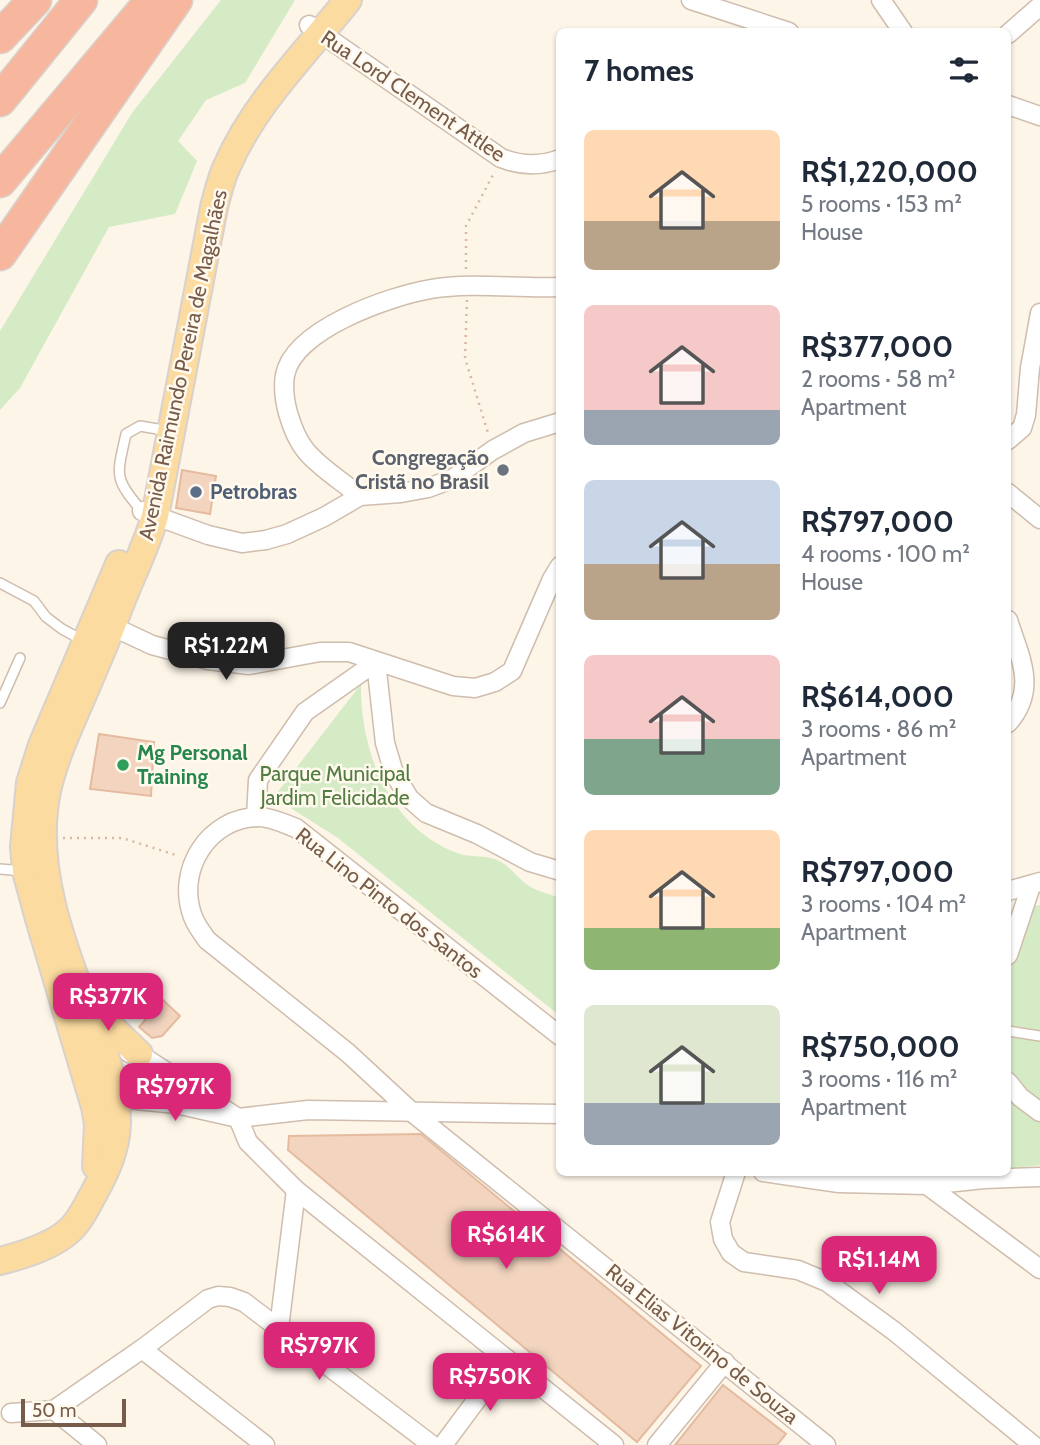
<!DOCTYPE html>
<html lang="en">
<head>
<meta charset="utf-8">
<style>
  :root { --surface:#fff; --page:#f2f2f3; --text:#1f2937; --muted:#747a83; --accent:#db2777 }
  body { margin:0; font-family:Cabin,sans-serif; background:var(--page); color:var(--text); height:100vh; display:flex; flex-direction:column; font-size:26px; white-space:nowrap }
  * { box-sizing:border-box; margin:0 }
  p { font-size:23px; color:var(--muted) }
  .icon { flex:none; width:38px; height:38px; fill:none; stroke:currentColor; stroke-width:2; stroke-linecap:round; stroke-linejoin:round }
  .map { position:relative; flex:1; overflow:hidden }
  .side { position:absolute; left:556px; top:28px; width:455px; height:1148px; display:flex; flex-direction:column; background:var(--surface); border-radius:10px; box-shadow:0 2px 5px #0004 }
  .side>* { flex:none }
  .scale { position:absolute; left:21px; bottom:18px; width:105px; box-sizing:border-box; padding-left:7px; border:4px solid #775c4b; border-top:0; font-size:19px; line-height:24px; white-space:nowrap; color:#775c4b; -webkit-text-stroke:5px #fff9ee; paint-order:stroke }
  .price { position:absolute; translate:-50% -60px; padding:0 16px; border-radius:14px; background:var(--accent); color:#fff; font-size:23px; line-height:46px; filter:drop-shadow(0 2px 4px #0008) }
  .price::after { content:''; position:absolute; left:50%; top:42px; width:21px; height:16px; margin-left:-10px; background:inherit; clip-path:polygon(0 0,100% 0,50% 100%) }
  .price.selected { background:#222; color:#fff }
  ul { padding:0; list-style:none }
  li { display:flex; align-items:center; gap:21px; height:175px; padding:0 28px }
  li span { display:grid; place-items:center; flex:none; width:196px; height:140px; border-radius:10px; color:#555 }
  li>.icon { margin-inline-start:auto }
  span .icon { width:84px; height:84px; fill:#fffc; stroke-width:1 }
  li b { font-size:30px }
  h2 { display:flex; justify-content:space-between; align-items:center; height:84px; padding:0 28px; font-size:30px }
  .map>svg:first-child { display:block }
  .green { fill:#d4ebc5 }
  .building { fill:#f2d4bf; stroke:#e5bb9f; stroke-width:2 }
  .lines { fill:none; stroke-linecap:round; stroke-linejoin:round }
  .service-casing { stroke:#cfbdad; stroke-width:12 }
  .minor-casing { stroke:#cfbdad; stroke-width:21 }
  .primary-casing { stroke:#d9d1cd; stroke-width:30 }
  .motorway-casing { stroke:#d9d1cd; stroke-width:35 }
  .path { stroke:#d8b8a2; stroke-width:2.5; stroke-dasharray:2 5; stroke-linecap:butt }
  .service { stroke:#fff; stroke-width:9 }
  .minor { stroke:#fff; stroke-width:18 }
  .primary { stroke:#fbdba0; stroke-width:26 }
  .motorway { stroke:#f7b79e; stroke-width:32 }
  .worship-dot { fill:#6b7280; stroke:#fff9ee; stroke-width:2.5 }
  .service-dot { fill:#5c6f8a; stroke:#fff9ee; stroke-width:2.5 }
  .leisure-dot { fill:#2e9e5b; stroke:#fff9ee; stroke-width:2.5 }
  .labels { text-anchor:middle; stroke-width:5; stroke-linejoin:round; paint-order:stroke }
  .street-label { font-size:21px; fill:#775c4b; stroke:#fff9ee }
  .worship-label { font-size:21px; font-weight:bold; fill:#5b616d; stroke:#fff9ee; text-anchor:end }
  .service-label { font-size:21px; font-weight:bold; fill:#4e5e75; stroke:#fff9ee; text-anchor:start }
  .leisure-label { font-size:21px; font-weight:bold; fill:#27864d; stroke:#fff9ee; text-anchor:start }
  .park-label { font-size:21px; fill:#537d42; stroke:#fff9ee }
</style>
</head>
<body>
<div class="map">
<svg width="1040" height="1445" viewBox="0 0 1040 1445">
  <rect width="100%" height="100%" fill="#fdf5e8"/>
  <g class="green">
    <path d="M221,0H295L245,83L206,100L178,141L197,161L175,214L109,227L20,388L0,410V331L132,113Z"/>
    <path d="M361,684C360,752 390,830 460,854C474,858 487,854 501,862C510,867 517,877 525,883C535,891 549,894 560,898V1016L338,838L289,807L270,802Z"/>
    <path d="M1040,905V1165L1008,1169V912Z"/>
    <path d="M819,1173H977L901,1179Z"/>
  </g>
  <g class="building">
    <path d="M182,470L216,476L210,514L176,508Z"/>
    <path d="M99,734L154,742L151,796L90,789Z"/>
    <path d="M163,1000L180,1016L162,1036L152,1038L139,1027Z"/>
    <path d="M421,1134L701,1366L637,1442L288,1150L289,1136Z"/>
    <path d="M723,1385L786,1434L777,1445H675Z"/>
  </g>
  <g class="lines">
    <g class="service-casing">
      <g id="service">
        <path d="M142,511C113,478 117,475 126,434L140,426L169,431"/>
        <path d="M0,583L34,601L46,617L62,629L84,641"/>
        <path d="M0,703L20,658"/>
        <path d="M0,869L23,871"/>
        <path d="M1008,1031L1040,1036"/>
      </g>
    </g>
    <g class="minor-casing">
      <g id="minor">
        <path d="M691,0L789,32"/>
        <path d="M881,0L903,32"/>
        <path d="M309,25L501,158C521,166 541,166 560,159"/>
        <path d="M1008,34L1040,6"/>
        <path d="M1008,105L1040,116"/>
        <path d="M1008,440L1022,428L1026,415L1030,368L1040,313"/>
        <path d="M1008,493L1040,519"/>
        <path d="M360,496C343,482 320,468 306,451C297,440 292,427 288,413C285,402 283,387 285,375C294,329 390,296 431,289C474,282 517,289 560,287"/>
        <path d="M142,511L208,535L242,543L266,540L287,534L324,517L360,496L401,493L428,488L452,479L493,450L524,433L560,422"/>
        <path d="M1008,620C1020,658 1038,689 1008,723"/>
        <path d="M105,623L152,645L208,660L249,665L320,652H349L453,686L475,688L495,682L512,671L552,579L560,566"/>
        <path d="M376,662L385,743L394,773L409,798L426,813L477,834L530,862L560,871"/>
        <path d="M256,817L258,780L305,712L376,662"/>
        <path d="M1008,891L1040,882"/>
        <path d="M1008,955L1031,886"/>
        <path d="M560,1036L296,828C285,824 271,817 259,817C209,817 175,870 193,917C196,925 202,933 207,940L348,1053L413,1113L826,1445"/>
        <path d="M129,1053L139,1054L238,1118L248,1142L296,1190L614,1445"/>
        <path d="M1008,1082L1020,1097L1040,1112"/>
        <path d="M107,1097L176,1104L238,1118L308,1110L560,1114"/>
        <path d="M736,1172L720,1222L723,1239L731,1253L744,1262L798,1270L827,1282L894,1331L1033,1445"/>
        <path d="M763,1172L839,1183L927,1185L984,1179L1040,1177"/>
        <path d="M927,1185L1040,1269"/>
        <path d="M279,1328L296,1190"/>
        <path d="M142,1349L265,1445"/>
        <path d="M54,1410L97,1445"/>
        <path d="M11,1413L54,1410L142,1349L208,1299L218,1296L230,1297L244,1302L432,1445"/>
        <path d="M443,1445L507,1359"/>
        <path d="M657,1445L725,1362"/>
      </g>
    </g>
    <g class="primary-casing">
      <g id="primary">
        <path d="M92,1009L139,1054"/>
        <path d="M96,1166L98,1124L95,1107L39,919L26,871L24,847L30,783L42,745L119,564"/>
        <path d="M0,1261C23,1255 54,1246 71,1229C82,1218 87,1205 94,1193C106,1171 116,1150 117,1124C118,1083 101,1043 86,1007C60,940 32,863 47,791C54,759 69,727 82,697C97,663 111,629 124,595C135,568 147,544 155,516L214,207C218,193 221,178 227,166C255,102 306,53 348,0"/>
      </g>
    </g>
    <g class="motorway-casing">
      <g id="motorway">
        <path d="M0,37L35,0"/>
        <path d="M0,100L81,0"/>
        <path d="M0,181L152,0"/>
        <path d="M0,254L176,0"/>
      </g>
    </g>
    <g class="path">
      <path d="M466,269V226L495,171"/>
      <path d="M467,300L465,358L488,433"/>
      <path d="M63,838H122L179,856"/>
    </g>
    <use href="#service" class="service"/>
    <use href="#minor" class="minor"/>
    <use href="#primary" class="primary"/>
    <use href="#motorway" class="motorway"/>
  </g>
  <circle class="worship-dot" cx="503" cy="470" r="7"/>
  <circle class="service-dot" cx="196" cy="492" r="7"/>
  <circle class="leisure-dot" cx="123" cy="765" r="7"/>
  <g class="labels">
    <g class="street-label">
      <text transform="translate(413 96) rotate(34)" y="7">Rua Lord Clement Attlee</text>
      <text transform="translate(183 365) rotate(-78)" y="7">Avenida Raimundo Pereira de Magalhães</text>
      <text transform="translate(389 903) rotate(38)" y="7">Rua Lino Pinto dos Santos</text>
      <text transform="translate(702 1344) rotate(39)" y="7">Rua Elias Vitorino de Souza</text>
    </g>
    <g class="worship-label">
      <text x="489" y="465">Congregação<tspan x="489" dy="24">Cristã no Brasil</tspan></text>
    </g>
    <g class="service-label">
      <text x="210" y="499">Petrobras</text>
    </g>
    <g class="leisure-label">
      <text x="137" y="760">Mg Personal<tspan x="137" dy="24">Training</tspan></text>
    </g>
    <g class="park-label">
      <text x="335" y="781">Parque Municipal<tspan x="335" dy="24">Jardim Felicidade</tspan></text>
    </g>
  </g>
</svg>
<div class="scale">50 m</div>
<b class="price selected" style="left:226px;top:682px">R$1.22M</b>
<b class="price" style="left:108px;top:1033px">R$377K</b>
<b class="price" style="left:175px;top:1123px">R$797K</b>
<b class="price" style="left:506px;top:1271px">R$614K</b>
<b class="price" style="left:879px;top:1296px">R$1.14M</b>
<b class="price" style="left:319px;top:1382px">R$797K</b>
<b class="price" style="left:490px;top:1413px">R$750K</b>
<section class="side">
<h2>7 homes<svg class="icon" aria-label="filters" viewBox="0 0 24 24"><path d="M4 7h16M4 17h16"/><circle cx="9" cy="7" r="2"/><circle cx="15" cy="17" r="2"/></svg></h2>
<ul>
<li><span style="background:linear-gradient(#ffd9b3 65%,#b9a48a 0)"><svg class="icon" aria-label="home" viewBox="0 0 24 24"><path d="M3 11l9-7 9 7M6 9v11h12V9"/></svg></span><div><b>R$1,220,000</b><p>5 rooms · 153 m²</p><p>House</p></div></li>
<li><span style="background:linear-gradient(#f6c9c9 75%,#9aa5b1 0)"><svg class="icon" aria-label="home" viewBox="0 0 24 24"><path d="M3 11l9-7 9 7M6 9v11h12V9"/></svg></span><div><b>R$377,000</b><p>2 rooms · 58 m²</p><p>Apartment</p></div></li>
<li><span style="background:linear-gradient(#c9d6e8 60%,#b9a48a 0)"><svg class="icon" aria-label="home" viewBox="0 0 24 24"><path d="M3 11l9-7 9 7M6 9v11h12V9"/></svg></span><div><b>R$797,000</b><p>4 rooms · 100 m²</p><p>House</p></div></li>
<li><span style="background:linear-gradient(#f6c9c9 60%,#7fa58c 0)"><svg class="icon" aria-label="home" viewBox="0 0 24 24"><path d="M3 11l9-7 9 7M6 9v11h12V9"/></svg></span><div><b>R$614,000</b><p>3 rooms · 86 m²</p><p>Apartment</p></div></li>
<li><span style="background:linear-gradient(#ffd9b3 70%,#8fb573 0)"><svg class="icon" aria-label="home" viewBox="0 0 24 24"><path d="M3 11l9-7 9 7M6 9v11h12V9"/></svg></span><div><b>R$797,000</b><p>3 rooms · 104 m²</p><p>Apartment</p></div></li>
<li><span style="background:linear-gradient(#dfe7d0 70%,#9aa5b1 0)"><svg class="icon" aria-label="home" viewBox="0 0 24 24"><path d="M3 11l9-7 9 7M6 9v11h12V9"/></svg></span><div><b>R$750,000</b><p>3 rooms · 116 m²</p><p>Apartment</p></div></li>
</ul>
</section>
</div>
</body>
</html>
